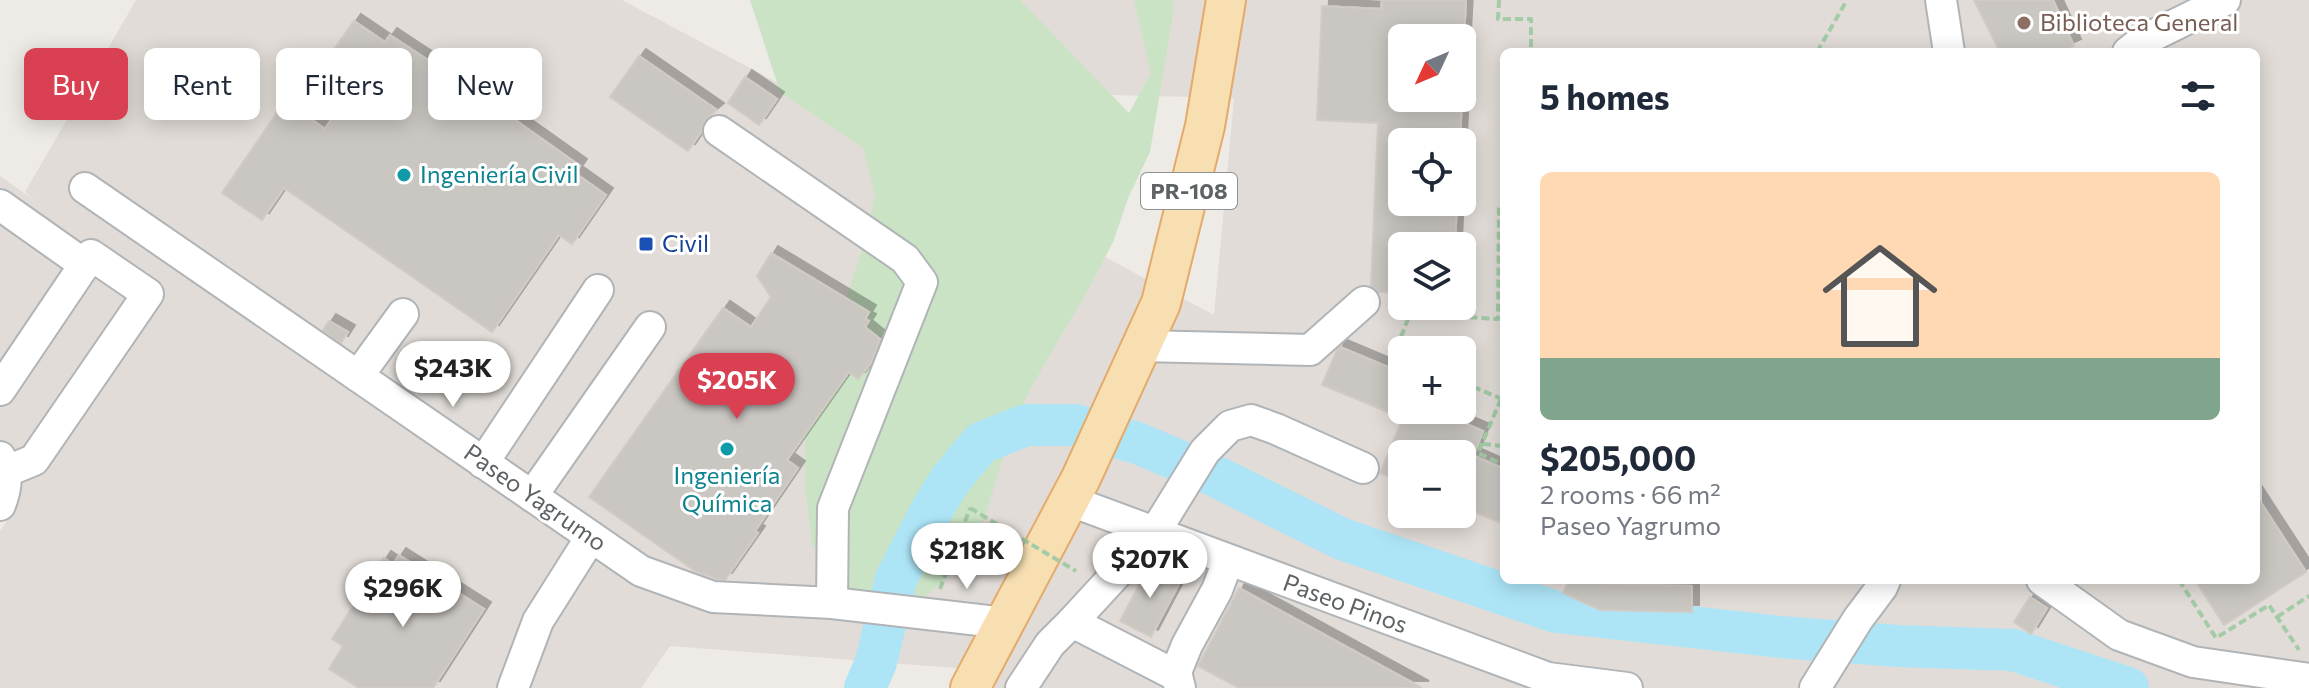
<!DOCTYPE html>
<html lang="en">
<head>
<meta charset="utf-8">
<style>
  :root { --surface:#fff; --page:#f2f2f3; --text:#1f2937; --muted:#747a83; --accent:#d94152 }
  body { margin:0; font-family:Commissioner,sans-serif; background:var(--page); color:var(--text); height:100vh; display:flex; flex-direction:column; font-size:30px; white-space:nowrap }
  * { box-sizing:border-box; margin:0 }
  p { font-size:26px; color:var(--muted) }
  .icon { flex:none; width:44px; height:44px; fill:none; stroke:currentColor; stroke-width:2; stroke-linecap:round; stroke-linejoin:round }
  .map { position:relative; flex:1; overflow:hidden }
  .panel { position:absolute; left:1500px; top:48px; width:760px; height:536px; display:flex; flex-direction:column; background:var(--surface); border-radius:12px; box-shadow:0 4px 20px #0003 }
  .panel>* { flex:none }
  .banner { position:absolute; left:24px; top:48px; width:760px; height:72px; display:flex; gap:16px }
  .needle { width:52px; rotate:226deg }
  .controls { position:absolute; left:1388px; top:24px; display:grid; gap:16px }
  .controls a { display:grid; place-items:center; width:88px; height:88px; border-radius:12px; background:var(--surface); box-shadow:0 4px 20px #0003; font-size:40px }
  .price { position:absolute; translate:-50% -68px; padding:0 18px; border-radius:28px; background:#fff; color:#222; font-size:26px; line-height:52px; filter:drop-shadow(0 2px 4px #0008) }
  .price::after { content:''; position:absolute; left:50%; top:48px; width:24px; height:18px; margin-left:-12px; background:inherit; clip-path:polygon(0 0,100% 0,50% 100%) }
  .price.selected { background:var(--accent); color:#fff }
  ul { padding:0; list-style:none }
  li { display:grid; align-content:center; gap:16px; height:424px; padding:0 40px }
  li span { display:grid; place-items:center; height:248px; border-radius:12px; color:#555 }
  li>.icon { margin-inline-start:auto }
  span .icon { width:144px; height:144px; fill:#fffc; stroke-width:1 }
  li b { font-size:34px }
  h2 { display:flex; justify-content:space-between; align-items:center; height:96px; padding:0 40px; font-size:34px }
  .chip { padding:0 28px; border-radius:12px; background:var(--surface); box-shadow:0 4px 20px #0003; font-size:28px; line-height:72px }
  .chip.selected { background:var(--accent); color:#fff }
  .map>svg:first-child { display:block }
  .education { fill:#e1dcd7; fill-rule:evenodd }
  .green { fill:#cae3c5 }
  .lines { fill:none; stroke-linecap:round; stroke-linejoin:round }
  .river { stroke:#ade5f7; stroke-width:42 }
  .building { fill:#cac6c2; stroke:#d2cbc5; stroke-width:2; filter:url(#shadow) }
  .minor-casing { stroke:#b1b4b7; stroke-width:34 }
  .major-casing { stroke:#e4aa69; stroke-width:42 }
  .path { stroke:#a3cba6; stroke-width:4; stroke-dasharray:8 4; stroke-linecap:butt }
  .minor { stroke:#fff; stroke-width:30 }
  .major { stroke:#f7dfb2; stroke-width:38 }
  .path-bridge { stroke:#a3cba6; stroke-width:4; stroke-dasharray:8 4; stroke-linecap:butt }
  .education-dot { fill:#8d6e63; stroke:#fff; stroke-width:3 }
  .culture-dot { fill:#0f9aa8; stroke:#fff; stroke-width:3 }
  .transit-dot { fill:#1a4fb4; stroke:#fff; stroke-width:3 }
  .labels { text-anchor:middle; stroke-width:6; stroke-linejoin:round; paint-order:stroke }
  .shield { fill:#fff; stroke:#8e9193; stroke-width:2 }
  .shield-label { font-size:22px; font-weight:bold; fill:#5d6265 }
  .education-label { font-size:24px; fill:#785e54; stroke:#fff; text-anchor:start }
  .culture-label { font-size:24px; fill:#0d838f; stroke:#fff; text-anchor:start }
  .transit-label { font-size:24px; fill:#164399; stroke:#fff; text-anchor:start }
  .street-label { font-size:24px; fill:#5d6265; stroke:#fff }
</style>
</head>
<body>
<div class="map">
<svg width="2309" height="688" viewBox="0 0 2309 688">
  <defs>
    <filter id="shadow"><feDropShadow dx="7" dy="-7" stdDeviation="0" flood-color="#0004"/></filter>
  </defs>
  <rect width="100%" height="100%" fill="#eeebe6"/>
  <path class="education" d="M136,0H622L1214,315L1234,98L986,92L979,0H2309V688H985L993,671L670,646L641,688H0V531L19,503L0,467V176L34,200L25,192ZM1402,38H1462V98H1402ZM1504,52H2256V580H1504ZM1402,142H1462V202H1402ZM1402,246H1462V306H1402ZM1402,350H1462V410H1402ZM1402,454H1462V514H1402Z"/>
  <path class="green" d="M750,0H1020L1129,113L1151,73L1134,0H1173L1174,9L1150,152L1129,196L1113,242L1088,290L1033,384L1012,428L983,523L960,565L924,598L878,607L836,588L812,543L805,487V437L834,335L865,242L875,194L863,148L780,92Z"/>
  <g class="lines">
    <path class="river" d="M865,688L876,662L896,579L930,513L950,480L981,443L1026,425H1075L1137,443L1213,475L1342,539L1556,612L1780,637L1898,646L2013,650L2128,688"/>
  </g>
  <g class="building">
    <path d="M1382,0H1466L1464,38H1402V98H1462L1460,142H1402V202H1457L1455,246H1402V293L1378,292L1371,286L1378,123L1317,120L1322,6L1381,9Z"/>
    <path d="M1974,0H2053L2074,46L2061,52H2000Z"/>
    <path d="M354,21L385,42L390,35L463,83L580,166L575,173L606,195L572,244L559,235L492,332L284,188L262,220L222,193L285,101L325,129L351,90L320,69Z"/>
    <path d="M639,56L717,110L705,120L701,132L688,151L610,97Z"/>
    <path d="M745,77L777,99L759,125L728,103Z"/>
    <path d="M771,253L869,312L865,319L869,321L865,327L880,339L871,363L858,379L849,372L787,460L798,468L755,531L758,533L725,580L717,579L695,571L589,497L723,308L751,327L771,297L757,276Z"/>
    <path d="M329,321L348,332L341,343L323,330Z"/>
    <path d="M1340,347L1402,373V418L1322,385L1337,350Z"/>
    <path d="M1406,410H1434L1483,431L1474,454H1470L1504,469V524L1462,507V454H1402V482L1380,473Z"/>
    <path d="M2256,495L2306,572L2224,625L2195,580H2256Z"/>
    <path d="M399,555L484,609L433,688H359L329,669L343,646L332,639L384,558L393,564Z"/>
    <path d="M1150,564L1181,580L1151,637L1120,621Z"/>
    <path d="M1569,580H1608L1607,584L1692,586V612L1600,610L1563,593Z"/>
    <path d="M1239,588L1422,688H1239L1198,666Z"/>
    <path d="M2030,597L2047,608L2031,634L2014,622Z"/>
  </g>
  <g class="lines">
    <g class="minor-casing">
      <g id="minor">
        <path d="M1941,0L1949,52"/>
        <path d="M2128,52L2142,41L2225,0"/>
        <path d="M719,131L905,259L922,282L833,508L832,603"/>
        <path d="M85,188L641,571L713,597L832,603L1005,623"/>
        <path d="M0,205L85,265"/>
        <path d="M1141,346L1310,350L1364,302"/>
        <path d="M358,376L403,314"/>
        <path d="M0,390L91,255L148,294L34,460L7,471"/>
        <path d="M0,457C8,475 7,487 0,505"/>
        <path d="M483,463L598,290"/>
        <path d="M532,496L650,327"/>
        <path d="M1068,500L1548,678L1627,688"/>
        <path d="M2042,580L2119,635L2193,662L2309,679"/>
        <path d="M1072,622L1155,532L1205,451L1230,426L1251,420L1276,429L1363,468"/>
        <path d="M513,688L538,621L591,537"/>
        <path d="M1021,688L1050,644L1072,622L1177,676"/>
        <path d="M1180,688L1176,672L1187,645L1217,590L1228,561"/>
        <path d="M1815,688L1858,619L1882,587L1885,580"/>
      </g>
    </g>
    <g class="major-casing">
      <path id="major" d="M970,688L1081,478L1161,303L1205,126L1226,0"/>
    </g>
    <g class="path">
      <path d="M1499,0L1498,19H1531V52"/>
      <path d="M1817,52L1847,0"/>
      <path d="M1402,355L1395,352L1410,314L1498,319L1499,207H1504"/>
      <path d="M1462,382L1504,400"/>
      <path d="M1501,399L1478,453L1504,465"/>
      <path d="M1483,444L1504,446"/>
      <path d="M2179,580L2216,638L2269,605L2299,650"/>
      <path d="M940,589L970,508"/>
      <path d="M2277,617L2309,596"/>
    </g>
    <use href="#minor" class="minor"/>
    <use href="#major" class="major"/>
    <path class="path-bridge" d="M970,508L1076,571"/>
  </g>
  <circle class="education-dot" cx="2024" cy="23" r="8"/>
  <g class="culture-dot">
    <circle cx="404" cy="175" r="8"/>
    <circle cx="727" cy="449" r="8"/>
  </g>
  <rect class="transit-dot" x="638" y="236" width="16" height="16" rx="4"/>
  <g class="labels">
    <rect class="shield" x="1141" y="173" width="96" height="36" rx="6"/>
    <g class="shield-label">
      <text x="1189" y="199">PR-108</text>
    </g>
    <g class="education-label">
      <text x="2040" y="31">Biblioteca General</text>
    </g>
    <g class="culture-label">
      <text x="420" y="183">Ingeniería Civil</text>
      <text x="727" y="484" text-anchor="middle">Ingeniería<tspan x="727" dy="28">Química</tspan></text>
    </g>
    <g class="transit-label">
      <text x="662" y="252">Civil</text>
    </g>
    <g class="street-label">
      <text transform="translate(535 498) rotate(35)" y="8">Paseo Yagrumo</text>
      <text transform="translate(1345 604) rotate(20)" y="8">Paseo Pinos</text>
    </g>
  </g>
</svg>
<div class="controls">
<a><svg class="needle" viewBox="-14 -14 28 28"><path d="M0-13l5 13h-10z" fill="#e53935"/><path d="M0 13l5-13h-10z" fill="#747a83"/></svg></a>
<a><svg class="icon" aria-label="locate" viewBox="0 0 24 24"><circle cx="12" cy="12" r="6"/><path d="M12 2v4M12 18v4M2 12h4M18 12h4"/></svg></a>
<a><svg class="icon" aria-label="layers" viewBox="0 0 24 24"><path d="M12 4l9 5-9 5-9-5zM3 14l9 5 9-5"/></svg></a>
<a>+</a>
<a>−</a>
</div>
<b class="price" style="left:453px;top:409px">$243K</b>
<b class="price selected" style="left:737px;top:421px">$205K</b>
<b class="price" style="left:967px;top:591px">$218K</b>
<b class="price" style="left:1150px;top:600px">$207K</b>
<b class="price" style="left:403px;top:629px">$296K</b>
<div class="banner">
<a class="chip selected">Buy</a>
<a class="chip">Rent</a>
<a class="chip">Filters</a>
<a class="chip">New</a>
</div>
<section class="panel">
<h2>5 homes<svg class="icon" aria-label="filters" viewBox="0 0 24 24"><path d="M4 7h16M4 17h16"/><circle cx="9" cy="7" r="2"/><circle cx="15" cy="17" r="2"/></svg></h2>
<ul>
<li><span style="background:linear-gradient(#ffd9b3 75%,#7fa58c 0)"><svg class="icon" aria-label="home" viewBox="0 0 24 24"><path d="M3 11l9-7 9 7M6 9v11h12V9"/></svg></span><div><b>$205,000</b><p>2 rooms · 66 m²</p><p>Paseo Yagrumo</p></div></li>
</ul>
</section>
</div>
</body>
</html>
